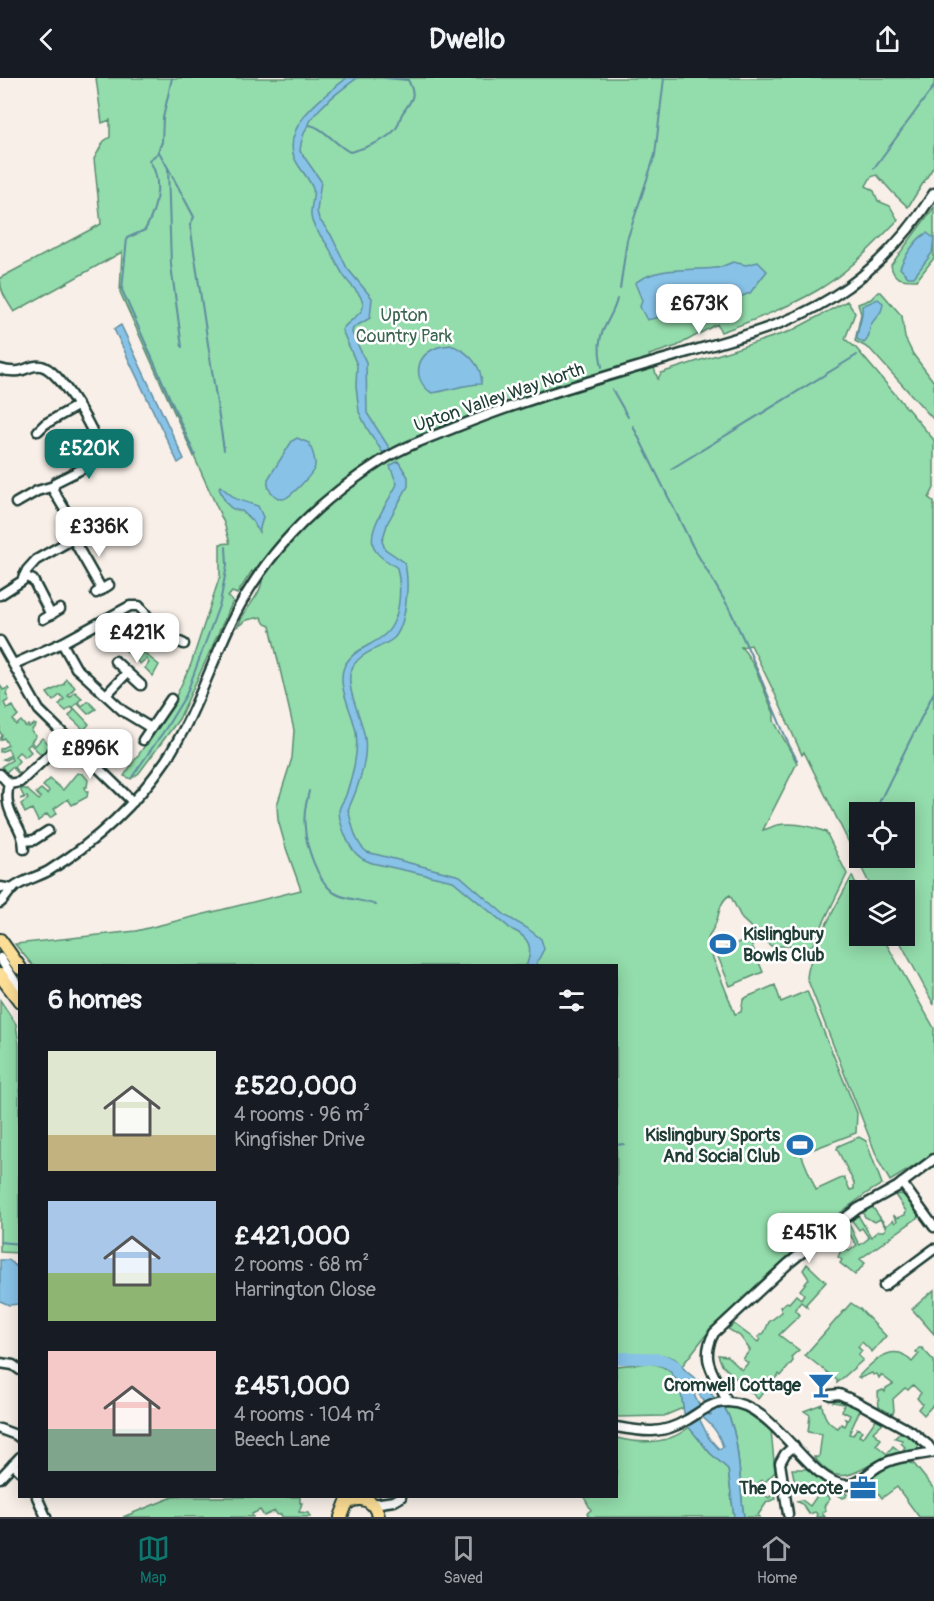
<!DOCTYPE html>
<html lang="en">
<head>
<meta charset="utf-8">
<style>
  :root { --surface:#171b24; --page:#242831; --text:#f1f3f6; --muted:#9ea1a6; --line:#363941; --accent:#0f766e }
  body { margin:0; font-family:Pangolin,sans-serif; background:var(--page); color:var(--text); height:100vh; display:flex; flex-direction:column; font-size:22px; white-space:nowrap }
  * { box-sizing:border-box; margin:0 }
  p { font-size:20px; color:var(--muted) }
  .icon { flex:none; width:33px; height:33px; fill:none; stroke:currentColor; stroke-width:2; stroke-linecap:round; stroke-linejoin:round }
  .map { position:relative; flex:1; overflow:hidden }
  .side { position:absolute; left:18px; top:886px; width:600px; height:534px; display:flex; flex-direction:column; background:var(--surface); border-radius:0px; box-shadow:0 3px 15px #0003 }
  .side>* { flex:none }
  .fabs { position:absolute; left:849px; top:724px; display:grid; gap:12px }
  .fabs a { display:grid; place-items:center; width:66px; height:66px; border-radius:0px; background:var(--surface); box-shadow:0 3px 15px #0003; font-size:30px }
  .price { position:absolute; translate:-50% -51px; padding:0 14px; border-radius:12px; background:#fff; color:#222; font-size:20px; line-height:39px; filter:drop-shadow(0 2px 3px #0008) }
  .price::after { content:''; position:absolute; left:50%; top:36px; width:18px; height:14px; margin-left:-9px; background:inherit; clip-path:polygon(0 0,100% 0,50% 100%) }
  .price.active { background:var(--accent); color:#fff }
  ul { padding:0; list-style:none }
  li { display:flex; align-items:center; gap:18px; height:150px; padding:0 30px }
  li span { display:grid; place-items:center; flex:none; width:168px; height:120px; border-radius:0px; color:#555 }
  li>.icon { margin-inline-start:auto }
  span .icon { width:72px; height:72px; fill:#fffc; stroke-width:1 }
  li b { font-size:26px }
  h2 { display:flex; justify-content:space-between; align-items:center; height:72px; padding:0 30px; font-size:26px }
  header { display:flex; justify-content:space-between; align-items:center; height:78px; padding:0 30px; background:var(--surface); font-size:27px; font-weight:800 }
  .dock { display:flex; justify-content:space-around; align-items:center; height:84px; border-top:2px solid var(--line); background:var(--surface); font-size:16px; color:var(--muted) }
  .dock a { display:grid; justify-items:center; gap:3px }
  .dock .active { color:var(--accent) }
  .map>svg:first-child { display:block }
  .green { fill:#93dcab; stroke:#598c70; stroke-width:1.5; fill-rule:evenodd }
  .water { fill:#88c2e7; stroke:#5e8d9f; stroke-width:1.5 }
  .lines { fill:none; stroke-linecap:round; stroke-linejoin:round }
  .stream { stroke:#5e8d9f; stroke-width:2 }
  .river { stroke:#88c2e7; stroke-width:12 }
  .minor-casing { stroke:#1f3d34; stroke-width:13 }
  .highway-casing { stroke:#1f3d34; stroke-width:16 }
  .minor { stroke:#fff; stroke-width:8 }
  .highway { stroke:#fcde96; stroke-width:12 }
  .labels { text-anchor:middle; stroke-width:5; stroke-linejoin:round; paint-order:stroke }
  .park-label { font-size:18px; fill:#3c6552; stroke:#fff }
  .street-label { font-size:18px; fill:#1f3d34; stroke:#fff }
  .poi-label { font-size:18px; font-weight:bold; fill:#1f3d34; stroke:#fff; text-anchor:end }
</style>
</head>
<body>
<header><svg class="icon" aria-label="back" viewBox="0 0 24 24"><path d="M15 5l-7 7 7 7"/></svg>Dwello<svg class="icon" aria-label="share" viewBox="0 0 24 24"><path d="M12 15V3M7 8l5-5 5 5M5 13v7h14v-7"/></svg></header>
<div class="map">
<svg width="934" height="1439" viewBox="0 0 934 1439">
  <rect width="100%" height="100%" fill="#f8efe8"/>
  <filter id="ink" filterUnits="userSpaceOnUse"><feTurbulence type="fractalNoise" baseFrequency=".0167" numOctaves="2"/><feDisplacementMap in="SourceGraphic" scale="12" xChannelSelector="R" yChannelSelector="G"/><feConvolveMatrix kernelMatrix="1 2 1 2 8 2 1 2 1" color-interpolation-filters="sRGB"/></filter>
  <g filter="url(#ink)">
    <g class="green">
      <path d="M96,0H934V88L908,129L893,115L877,97L871,99L866,108L874,113L878,123L890,128L898,142C873,167 849,194 818,212C789,229 754,242 721,254L717,246L677,268L649,277L658,301L661,295L667,293L791,253L847,223L855,235L845,261L856,270L934,362V410L929,420L934,424V927L897,858H904V813H873L804,674L802,677L775,616L751,567L741,569C757,586 763,613 774,635V643L797,685L763,752C768,751 773,748 777,747C794,744 811,748 826,754L847,796L812,868H771L742,841L730,817C719,823 720,836 715,847C712,853 708,858 707,865L735,936L741,934L743,922L747,919L775,907L781,924L807,913L857,1035L856,1055L811,1072L805,1059L799,1056L789,1061L796,1077L801,1076L816,1112L844,1099L850,1112L854,1111V1105L837,1071L838,1068L859,1059L866,1063L882,1106L867,1115L825,1146L762,1202L705,1258L682,1288L675,1281L668,1278L617,1277L616,888H33L15,866L136,853L301,812L286,770L278,742L277,727L292,680L294,652L270,548L265,546L261,539L247,542L238,548C241,542 244,535 248,530C254,521 260,515 262,504L252,493L237,516L232,514L228,519L233,523L179,641L139,695L131,701L124,698L170,631L191,586L220,498V466L230,465L224,445L120,214L122,174L14,234C7,223 0,214 0,200L101,146L94,81L104,63L110,59V42L102,45ZM860,735H904V780H860Z"/>
      <path d="M934,129V180L917,202C904,202 893,203 891,187Z"/>
      <path d="M878,214H881L902,238L905,260L913,276L934,304V342L870,271L855,263L861,236L858,226L871,221Z"/>
      <path d="M124,559L159,587L153,598L145,590L149,585L146,581L140,586L117,564Z"/>
      <path d="M66,601L75,609L68,618L70,619L75,614L82,620L78,624L82,628L88,623L96,631L88,636L77,625L73,629L89,646L84,652L69,638L74,632L71,629L66,633L59,627L64,621L60,617L53,623L47,615L64,606Z"/>
      <path d="M0,606L3,612L8,610L9,612L6,616L9,622L4,625L7,631L13,628L18,637L13,642L16,647L21,643L26,649L28,647L29,649L34,646L36,647L31,653L36,658L31,664L35,668L42,660L51,668L42,677L30,666L27,669L31,674L25,679L19,674L15,678L19,683L14,689L19,696L12,689L5,695L2,688L12,682L11,679L6,682L3,681L11,677L8,671L0,674V671L8,667L4,660L0,662L2,657L0,654Z"/>
      <path d="M77,695L83,696L88,702L87,709H85L86,713H88L87,719L72,727L68,721L54,731L57,735L50,740L47,736L38,743L32,731L25,735L21,726L28,721L27,719L20,721L24,719L20,711H26L39,722L41,720L36,715L41,711L47,716L49,713L43,708L50,701L63,712Z"/>
      <path d="M852,798L859,814L860,858H882L934,950V1076L890,1103L879,1084L807,900C809,873 839,823 852,798Z"/>
      <path d="M749,860L763,894L730,908L716,874Z"/>
      <path d="M0,922L16,946L19,966V1175L0,1174Z"/>
      <path d="M901,1116L907,1120L920,1138L860,1181L865,1185L855,1197L840,1185L842,1182L838,1179L841,1172L836,1168L837,1166L849,1173L857,1167L850,1157L847,1159L839,1153L837,1149L846,1143C853,1150 854,1160 860,1167L869,1160L862,1150L859,1152L850,1140L856,1136L858,1137L871,1159L878,1153H884L886,1150L880,1141L875,1144L865,1139L861,1132L871,1127L886,1148L893,1142L895,1145L897,1143L893,1137L897,1140L905,1137L906,1133L895,1117Z"/>
      <path d="M807,1186L826,1204L806,1226L807,1229L801,1224L795,1231L800,1237L779,1257L799,1272L792,1278L793,1283L781,1298L779,1296L774,1302L776,1304L770,1309L768,1308L758,1321L722,1287L718,1277L727,1278L742,1292L748,1285L743,1281L750,1272L740,1258L728,1251L734,1246L758,1264L760,1261L758,1259L764,1255L769,1244L782,1234L780,1229L787,1224L789,1225L796,1217L801,1221L804,1216L800,1212L809,1201L803,1192Z"/>
      <path d="M934,1212V1256L912,1231Z"/>
      <path d="M851,1225L860,1231L886,1258L872,1274L862,1264L858,1269L862,1273L858,1277L863,1282L837,1305V1302L805,1277Z"/>
      <path d="M919,1270H922L934,1283V1329L932,1328L924,1337L918,1331L922,1326L917,1320L921,1315L913,1307L908,1312L905,1310L893,1321L894,1333L891,1338L879,1331L878,1314L883,1312L885,1314L886,1310L893,1306L881,1297L879,1300L877,1296L873,1297L872,1295L860,1300L858,1299C868,1289 883,1271 900,1275C904,1276 909,1281 912,1284L919,1276L916,1274Z"/>
      <path d="M649,1285C675,1288 682,1306 683,1330L664,1338L617,1339L616,1288Z"/>
      <path d="M836,1320H840L861,1330L849,1356L853,1357L857,1350L862,1353L859,1358L863,1360L877,1340L884,1344L873,1354L881,1361L876,1367L887,1376L893,1368L901,1374L905,1369L901,1365L902,1362L895,1360L902,1353L920,1366L916,1372C904,1375 891,1377 879,1382C852,1396 837,1410 814,1379H819L822,1356L808,1354L810,1337L804,1333L822,1326C823,1336 827,1346 838,1350L841,1346L845,1348L847,1344L845,1341L848,1342L850,1337L842,1333L844,1326L833,1324Z"/>
      <path d="M723,1328L740,1330L771,1352L775,1394L765,1404L762,1402L755,1409L769,1420L774,1414L776,1421L767,1424L758,1437L760,1439H744C739,1410 741,1351 723,1328Z"/>
      <path d="M689,1349L710,1375L728,1391L734,1439H589L587,1435L591,1432L584,1419H616L617,1360C641,1366 668,1367 689,1349Z"/>
      <path d="M900,1383L914,1386L934,1411V1439H919L897,1409L882,1420L867,1400L874,1394Z"/>
      <path d="M792,1391H809L847,1416L846,1419L843,1420L830,1414L827,1418L830,1421L824,1428L826,1432L822,1435L825,1439H816L817,1436L815,1434L809,1436L803,1427L797,1423L802,1422L810,1428L819,1415L805,1404L800,1411L796,1410Z"/>
      <path d="M173,1419H300V1425H302L299,1434L308,1435L310,1439H282L281,1436L277,1437L275,1433L264,1438L260,1432L252,1436L253,1439H123Z"/>
    </g>
    <g class="water">
      <path d="M347,0H357C331,19 303,39 300,73L321,103L317,133L319,141L331,157L347,190L372,220L370,240L353,250L352,255L366,284L367,335L390,371L383,375L368,352L359,334L356,308L357,287L342,252C346,244 362,237 363,229C365,218 349,207 344,198C338,189 334,179 329,170C323,159 312,150 311,138C310,129 315,119 313,111C309,99 298,90 294,79C283,46 324,18 347,0Z"/>
      <path d="M927,155L934,160L932,175L914,199H908L900,190C904,179 916,160 927,155Z"/>
      <path d="M733,184L746,187L758,184L767,193L750,215L726,224L647,242L640,229L642,222L635,205C657,188 689,193 715,190C721,190 727,186 733,184Z"/>
      <path d="M878,221L883,225C882,238 875,238 871,247C868,254 871,259 864,265L857,261C857,249 864,240 862,228Z"/>
      <path d="M121,247L184,381L178,385L114,251Z"/>
      <path d="M450,267C465,271 484,288 481,306C463,306 450,313 432,315C413,303 414,279 436,270C440,268 446,268 450,267Z"/>
      <path d="M297,360L309,365C312,372 316,381 315,388C314,395 290,420 283,421C280,421 276,419 274,417C269,413 267,407 268,401L292,363Z"/>
      <path d="M398,383L408,399V408L388,444L382,463L385,471L404,484C410,501 407,546 394,560C381,571 357,574 351,593C345,611 363,641 365,661C368,683 357,712 348,732C353,747 354,764 367,774L460,798L506,838L527,850L541,861L544,871L535,888H526C534,869 529,859 511,851L453,803L372,785C368,783 363,782 360,779C349,772 340,747 339,734C339,728 344,723 346,717C352,698 359,675 356,654C353,634 336,608 344,589C352,572 369,569 383,558C401,544 402,510 397,490C390,484 380,481 375,472C364,454 390,422 397,406L390,388Z"/>
      <path d="M220,408L236,421L258,428L263,439L259,454L253,444L242,433C228,433 224,422 219,410Z"/>
      <path d="M0,1182H9L19,1191V1226L9,1227L0,1223Z"/>
      <path d="M663,1277L675,1281L687,1294L704,1307L717,1323L707,1327L694,1310L695,1319L701,1330L685,1340C680,1315 684,1304 662,1286Z"/>
      <path d="M723,1328C741,1351 739,1410 744,1439H734L728,1391L710,1375L687,1347L699,1340L709,1360L719,1371L723,1369C719,1355 712,1347 701,1338L706,1336L711,1337L710,1333Z"/>
    </g>
    <g class="lines">
      <g class="stream">
        <path d="M172,0L163,40L162,64L157,76L149,82C164,103 156,132 145,152L127,160L122,212L195,377"/>
        <path d="M309,47C322,48 337,68 350,74C365,70 388,63 397,49C399,45 400,40 402,36C412,21 417,19 408,2L385,0"/>
        <path d="M159,74L168,90L171,187L182,269"/>
        <path d="M168,90L194,139L190,147L224,372"/>
        <path d="M874,90L934,8"/>
        <path d="M620,211L627,162L655,77L664,0"/>
        <path d="M602,289C600,279 598,269 601,258C605,245 614,235 617,221"/>
        <path d="M612,311L628,339"/>
        <path d="M633,348L693,469L729,530L750,575L789,667L797,682"/>
        <path d="M671,391L857,277"/>
        <path d="M132,699L166,650L186,617L220,525L227,487L226,469"/>
        <path d="M309,713C306,726 303,738 305,750C306,768 317,801 332,813C340,821 364,822 376,827"/>
        <path d="M874,735L934,614"/>
        <path d="M848,755L860,746"/>
        <path d="M616,1067L624,1066"/>
        <path d="M0,1164L20,1166"/>
      </g>
      <path class="river" d="M616,1280C635,1281 661,1276 676,1289"/>
      <g class="minor-casing">
        <g id="minor">
          <path d="M0,291C6,293 12,294 19,293C26,292 33,286 41,288C60,291 101,361 101,379L98,383L56,404L54,408L37,413L16,425"/>
          <path d="M38,353L45,346L77,328"/>
          <path d="M54,408L53,412L71,442L74,450L73,461"/>
          <path d="M73,461L102,512"/>
          <path d="M24,498L33,502L51,537"/>
          <path d="M96,515L109,507"/>
          <path d="M0,517L22,503L27,492L36,482L73,461"/>
          <path d="M43,541L60,531"/>
          <path d="M0,563L39,632L133,724"/>
          <path d="M62,565L76,590L84,597L123,633L151,650"/>
          <path d="M115,583L141,607"/>
          <path d="M14,586L62,565L130,528H139L162,556L184,566"/>
          <path d="M106,617L127,595"/>
          <path d="M143,662L171,621"/>
          <path d="M0,696L9,706L20,704L67,660"/>
          <path d="M9,706C1,736 24,746 24,771"/>
          <path d="M24,763L34,762L48,753"/>
          <path d="M0,809L13,811"/>
          <path d="M0,825C5,821 7,816 12,811C22,802 39,799 50,792C95,764 136,726 166,682C193,641 208,594 229,549C261,479 316,424 381,383C405,368 433,358 459,348C533,318 612,297 688,274C737,260 788,247 831,220C873,194 908,156 934,115"/>
          <path d="M0,880L20,911"/>
          <path d="M902,1105L934,1149"/>
          <path d="M884,1208L934,1171"/>
          <path d="M0,1285L13,1287L20,1292"/>
          <path d="M830,1317L839,1316L857,1324L912,1354L928,1367L933,1374"/>
          <path d="M727,1324C717,1298 698,1284 714,1255L789,1185L840,1144L857,1131L897,1109L934,1081"/>
          <path d="M616,1349C644,1354 662,1357 687,1342C699,1335 713,1323 728,1324C775,1325 808,1405 846,1407C859,1407 869,1393 881,1387C896,1378 917,1378 934,1374"/>
          <path d="M0,1351L16,1357L20,1360"/>
          <path d="M13,1386L20,1393"/>
          <path d="M0,1400L20,1379"/>
          <path d="M37,1419L46,1439"/>
          <path d="M373,1426L394,1423L401,1419"/>
          <path d="M788,1436L780,1385L785,1376L794,1368"/>
        </g>
      </g>
      <g class="highway-casing">
        <g id="highway">
          <path d="M0,862L20,890"/>
          <path d="M0,897L20,923"/>
          <path d="M341,1439L346,1426C360,1416 376,1422 378,1439"/>
        </g>
      </g>
      <use href="#minor" class="minor"/>
      <use href="#highway" class="highway"/>
    </g>
  </g>
  <defs>
    <g id="stadium-bare" transform="scale(2.07)"><path d="M0-5a6.5 5 0 1 0 0 10a6.5 5 0 1 0 0-10ZM-3.5-1.8h7v3.6h-7Z" fill="#1f6fb2" stroke="#fff" stroke-width="2.5" paint-order="stroke"/></g>
    <g id="bar-bare" transform="scale(2.07)"><path d="M-6-5H6L.8 .8V4.5H3.5V6h-7V4.5H-.8V.8Z" fill="#1f6fb2" stroke="#fff" stroke-width="2.5" paint-order="stroke"/></g>
    <g id="office-bare" transform="scale(2.07)"><path d="M-6-3h4V-5.5h4V-3h4V5H-6ZM-1-4.5V-3h2v-1.5ZM-6 0V1H6V0Z" fill="#1f6fb2" stroke="#fff" stroke-width="2.5" paint-order="stroke"/></g>
  </defs>
  <g fill-rule="evenodd">
    <use href="#stadium-bare" x="723" y="866"/>
    <use href="#stadium-bare" x="800" y="1067"/>
    <use href="#bar-bare" x="821" y="1307"/>
    <use href="#office-bare" x="863" y="1410"/>
  </g>
  <g class="labels">
    <g class="park-label">
      <text x="404" y="243">Upton<tspan x="404" dy="21">Country Park</tspan></text>
    </g>
    <g class="street-label">
      <text transform="translate(499 319) rotate(-19)" y="6">Upton Valley Way North</text>
    </g>
    <g class="poi-label">
      <text x="743" y="862" text-anchor="start">Kislingbury<tspan x="743" dy="21">Bowls Club</tspan></text>
      <text x="780" y="1063">Kislingbury Sports<tspan x="780" dy="21">And Social Club</tspan></text>
      <text x="801" y="1313">Cromwell Cottage</text>
      <text x="843" y="1416">The Dovecote</text>
    </g>
  </g>
</svg>
<div class="fabs">
<a><svg class="icon" aria-label="locate" viewBox="0 0 24 24"><circle cx="12" cy="12" r="6"/><path d="M12 2v4M12 18v4M2 12h4M18 12h4"/></svg></a>
<a><svg class="icon" aria-label="layers" viewBox="0 0 24 24"><path d="M12 4l9 5-9 5-9-5zM3 14l9 5 9-5"/></svg></a>
</div>
<b class="price" style="left:699px;top:257px">£673K</b>
<b class="price active" style="left:89px;top:402px">£520K</b>
<b class="price" style="left:99px;top:480px">£336K</b>
<b class="price" style="left:137px;top:586px">£421K</b>
<b class="price" style="left:90px;top:702px">£896K</b>
<b class="price" style="left:809px;top:1186px">£451K</b>
<section class="side">
<h2>6 homes<svg class="icon" aria-label="filters" viewBox="0 0 24 24"><path d="M4 7h16M4 17h16"/><circle cx="9" cy="7" r="2"/><circle cx="15" cy="17" r="2"/></svg></h2>
<ul>
<li><span style="background:linear-gradient(#dfe7d0 70%,#c2b280 0)"><svg class="icon" aria-label="home" viewBox="0 0 24 24"><path d="M3 11l9-7 9 7M6 9v11h12V9"/></svg></span><div><b>£520,000</b><p>4 rooms · 96 m²</p><p>Kingfisher Drive</p></div></li>
<li><span style="background:linear-gradient(#a9c7e8 60%,#8fb573 0)"><svg class="icon" aria-label="home" viewBox="0 0 24 24"><path d="M3 11l9-7 9 7M6 9v11h12V9"/></svg></span><div><b>£421,000</b><p>2 rooms · 68 m²</p><p>Harrington Close</p></div></li>
<li><span style="background:linear-gradient(#f6c9c9 65%,#7fa58c 0)"><svg class="icon" aria-label="home" viewBox="0 0 24 24"><path d="M3 11l9-7 9 7M6 9v11h12V9"/></svg></span><div><b>£451,000</b><p>4 rooms · 104 m²</p><p>Beech Lane</p></div></li>
</ul>
</section>
</div>
<nav class="dock">
<a class="active"><svg class="icon" aria-label="map" viewBox="0 0 24 24"><path d="M3 6l6-2 6 2 6-2v14l-6 2-6-2-6 2zM9 4v14M15 6v14"/></svg>Map</a>
<a><svg class="icon" aria-label="saved" viewBox="0 0 24 24"><path d="M7 4h10v16l-5-4-5 4z"/></svg>Saved</a>
<a><svg class="icon" aria-label="home" viewBox="0 0 24 24"><path d="M3 11l9-7 9 7M6 9v11h12V9"/></svg>Home</a>
</nav>
</body>
</html>
